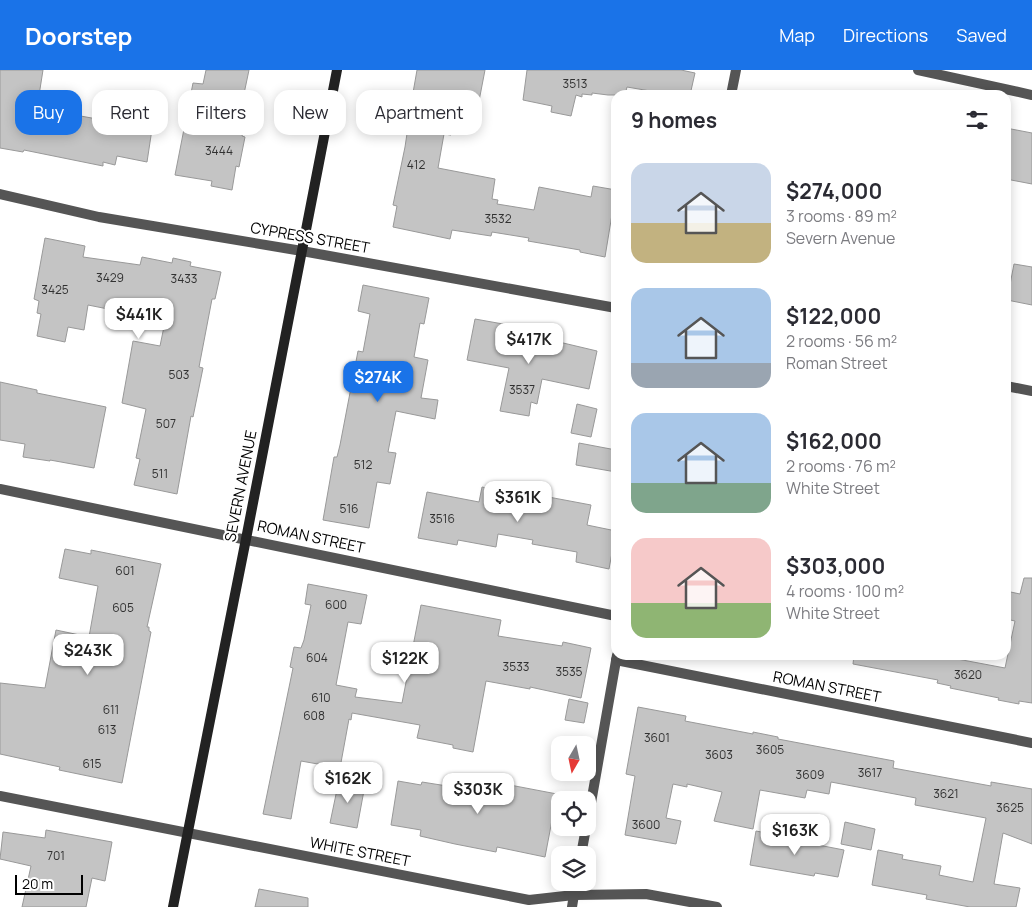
<!DOCTYPE html>
<html lang="en">
<head>
<meta charset="utf-8">
<style>
  :root { --surface:#fff; --page:#f2f2f3; --text:#2b2b33; --muted:#7c7c81; --accent:#1a73e8 }
  body { margin:0; font-family:Manrope,sans-serif; background:var(--page); color:var(--text); height:100vh; display:flex; flex-direction:column; font-size:19px; white-space:nowrap }
  * { box-sizing:border-box; margin:0 }
  p { font-size:16px; color:var(--muted) }
  .icon { flex:none; width:28px; height:28px; fill:none; stroke:currentColor; stroke-width:2; stroke-linecap:round; stroke-linejoin:round }
  .map { position:relative; flex:1; overflow:hidden }
  .panel { position:absolute; left:611px; top:20px; width:400px; height:570px; display:flex; flex-direction:column; background:var(--surface); border-radius:15px; box-shadow:0 2px 12px #0003 }
  .panel>* { flex:none }
  .top-card { position:absolute; left:15px; top:20px; width:475px; height:45px; display:flex; gap:10px }
  .needle { width:32px; rotate:189deg }
  .buttons { position:absolute; left:551px; top:666px; display:grid; gap:10px }
  .buttons a { display:grid; place-items:center; width:45px; height:45px; border-radius:10px; background:var(--surface); box-shadow:0 2px 12px #0003; font-size:25px }
  .scale { position:absolute; left:15px; bottom:12px; width:68px; box-sizing:border-box; padding-left:5px; border:2px solid #000; border-top:0; font-size:14px; line-height:18px; white-space:nowrap; color:#000; -webkit-text-stroke:4px #fff; paint-order:stroke }
  .price { position:absolute; translate:-50% -42px; padding:0 11px; border-radius:10px; background:#fff; color:#222; font-size:16px; line-height:32px; filter:drop-shadow(0 1px 2px #0008) }
  .price::after { content:''; position:absolute; left:50%; top:30px; width:15px; height:11px; margin-left:-8px; background:inherit; clip-path:polygon(0 0,100% 0,50% 100%) }
  .price.selected { background:var(--accent); color:#fff }
  ul { padding:0; list-style:none }
  li { display:flex; align-items:center; gap:15px; height:125px; padding:0 20px }
  li span { display:grid; place-items:center; flex:none; width:140px; height:100px; border-radius:15px; color:#555 }
  li>.icon { margin-inline-start:auto }
  span .icon { width:60px; height:60px; fill:#fffc; stroke-width:1 }
  li b { font-size:21px }
  h2 { display:flex; justify-content:space-between; align-items:center; height:60px; padding:0 20px; font-size:21px }
  .chip { padding:0 18px; border-radius:15px; background:var(--surface); box-shadow:0 2px 12px #0003; font-size:18px; line-height:45px }
  .chip.selected { background:var(--accent); color:#fff }
  header { display:flex; align-items:center; gap:30px; box-sizing:border-box; height:70px; padding:0 25px; background:var(--accent); color:#fff }
  header strong { font-size:24px }
  nav { display:flex; gap:28px; margin-inline-start:auto; font-size:18px }
  .map>svg:first-child { display:block }
  .building { fill:#c4c4c4; stroke:#999 }
  .lines { fill:none; stroke-linecap:round; stroke-linejoin:round }
  .street { stroke:#555; stroke-width:10 }
  .secondary { stroke:#222; stroke-width:10 }
  .labels { text-anchor:middle; stroke-width:4; stroke-linejoin:round; paint-order:stroke }
  .number-label { font-size:12px; fill:#313131 }
  .street-label { font-size:15px; fill:#000; stroke:#fff }
</style>
</head>
<body>
<header>
<strong>Doorstep</strong>
<nav><a>Map</a><a>Directions</a><a>Saved</a></nav>
</header>
<div class="map">
<svg width="1032" height="837" viewBox="0 0 1032 837">
  <rect width="100%" height="100%" fill="#fff"/>
  <g class="building">
    <path d="M0,0H43L37,38L97,49L99,35L154,46L147,92L117,86L115,95L103,92V96L24,80L23,82L0,78Z"/>
    <path d="M206,0H249L237,57L244,58L242,66L245,67L239,97L236,96L232,120L211,116L212,111L175,105L193,13L203,14Z"/>
    <path d="M417,0H485L479,31L468,29L464,51L454,49L451,65L444,64L438,98L495,109L492,129L498,130L497,134L534,140L539,117L591,127L593,116L616,120L605,187L580,182V180L528,171L529,168L492,162L491,166L452,160L450,169L393,157L397,136L393,135L405,77L408,57H407Z"/>
    <path d="M527,0H681L695,3L690,25H662V23L627,17L625,25H608L592,23V25L582,24V27L576,25L571,46L551,42L552,36L523,30Z"/>
    <path d="M1006,58L1032,63V114L1006,109Z"/>
    <path d="M45,168L85,176L83,187L140,195L142,187L172,193L173,188L191,192L190,196L221,202L215,229H212L199,297L203,298L193,347L191,346L177,424L134,415L140,389L136,388L146,339L122,333L133,271L160,276L167,242L115,232L113,240L88,235L84,260L68,257L65,272L37,266L41,244L37,243L39,231L34,229Z"/>
    <path d="M1014,194L1032,197V235L1007,230Z"/>
    <path d="M363,215L429,228L424,254L420,253L414,287L428,290L421,328L438,330L435,349L396,341L388,382L396,383L390,414L377,412L369,458L323,450L334,387H337L340,375L358,281L363,282L370,244L358,241Z"/>
    <path d="M475,249L503,254L500,266L558,278L559,272L597,281L589,319L542,309L537,334L531,332L529,346L500,341L509,298L467,290Z"/>
    <path d="M0,312L37,320V323L106,337L94,398L50,390V391L23,387L25,374L0,370Z"/>
    <path d="M577,334L597,339L591,367L571,363Z"/>
    <path d="M579,373L616,380V402L576,395Z"/>
    <path d="M482,417L505,422L506,419L591,435L587,455L616,461L609,499L576,492L577,482L532,474L533,470L498,464L496,477L458,470L457,475L418,468L427,422L479,432Z"/>
    <path d="M65,479L91,484V480L161,494L147,557H149V561L151,562L122,713L59,700L60,697L0,684V613L45,618L56,560L89,567L98,516L59,508Z"/>
    <path d="M1024,508H1032V633L1019,631V634L998,630L999,628L950,618L951,616L937,613L938,610L853,594L854,585H936L1005,598L1015,551L1006,549V521L1020,524Z"/>
    <path d="M308,514L367,525L361,554L348,552L336,615L357,619L355,627L402,633L421,535L501,550L498,566L562,576L563,572L591,578L581,628L530,617V619L486,611L473,682L453,678V675L417,668L420,655L352,643L351,650L349,649L340,698L301,691L291,749L263,744L293,598L290,597L294,577L301,578L304,570L311,535L305,534Z"/>
    <path d="M569,629L588,633L584,653L565,650Z"/>
    <path d="M638,637L686,646L685,651L753,664V662L778,667V669L894,691L893,698L991,716V712L1032,719V774L1003,763L994,814L1020,818L1016,837H970L926,829L927,825L872,815L878,780L903,785L902,789L941,796L939,805L973,812L986,748L915,735L916,728L831,712L829,724L807,720L805,728L760,720L753,759L714,751L722,722L687,714V717L673,714L666,748L681,751L676,774L625,765L635,706L626,704Z"/>
    <path d="M468,707L557,724L545,787L497,777L496,782L455,774L420,766L421,760L391,755L398,711L421,715L422,712L466,719Z"/>
    <path d="M339,710L365,715L357,758L330,753Z"/>
    <path d="M845,752L875,759L871,780L841,774Z"/>
    <path d="M46,760L112,772L105,811L92,808L86,837H22L31,796L0,789L3,762L45,768Z"/>
    <path d="M756,761L782,766V768L844,780L838,807L815,803L814,806L750,795Z"/>
    <path d="M259,819L308,828V837H255Z"/>
  </g>
  <g class="lines">
    <g class="street">
      <path d="M918,0L1032,25"/>
      <path d="M731,25L736,0"/>
      <path d="M0,124L99,147L302,181L616,238"/>
      <path d="M1006,316L1032,321"/>
      <path d="M0,419L616,546"/>
      <path d="M616,590L1032,673"/>
      <path d="M0,726L529,830L574,825L646,824L717,837"/>
      <path d="M588,750L617,585"/>
      <path d="M581,785L586,758"/>
      <path d="M572,837L576,812"/>
    </g>
    <path class="secondary" d="M173,837L246,469L337,0"/>
  </g>
  <g class="labels">
    <g class="number-label">
      <text x="575" y="18">3513</text>
      <text x="219" y="85">3444</text>
      <text x="416" y="99">412</text>
      <text x="498" y="153">3532</text>
      <text x="110" y="212">3429</text>
      <text x="184" y="213">3433</text>
      <text x="55" y="224">3425</text>
      <text x="179" y="309">503</text>
      <text x="522" y="324">3537</text>
      <text x="166" y="358">507</text>
      <text x="363" y="399">512</text>
      <text x="160" y="408">511</text>
      <text x="349" y="443">516</text>
      <text x="442" y="453">3516</text>
      <text x="125" y="505">601</text>
      <text x="336" y="539">600</text>
      <text x="123" y="542">605</text>
      <text x="317" y="592">604</text>
      <text x="516" y="601">3533</text>
      <text x="569" y="606">3535</text>
      <text x="968" y="609">3620</text>
      <text x="321" y="632">610</text>
      <text x="111" y="644">611</text>
      <text x="314" y="650">608</text>
      <text x="107" y="664">613</text>
      <text x="657" y="672">3601</text>
      <text x="770" y="684">3605</text>
      <text x="719" y="689">3603</text>
      <text x="92" y="698">615</text>
      <text x="870" y="707">3617</text>
      <text x="810" y="709">3609</text>
      <text x="946" y="728">3621</text>
      <text x="1010" y="742">3625</text>
      <text x="646" y="759">3600</text>
      <text x="56" y="790">701</text>
    </g>
    <g class="street-label">
      <text transform="translate(310 168) rotate(10)" y="5">CYPRESS STREET</text>
      <text transform="translate(241 416) rotate(-79)" y="5">SEVERN AVENUE</text>
      <text transform="translate(311 467) rotate(12)" y="5">ROMAN STREET</text>
      <text transform="translate(827 617) rotate(11)" y="5">ROMAN STREET</text>
      <text transform="translate(360 782) rotate(11)" y="5">WHITE STREET</text>
    </g>
  </g>
</svg>
<div class="buttons">
<a><svg class="needle" viewBox="-14 -14 28 28"><path d="M0-13l5 13h-10z" fill="#e53935"/><path d="M0 13l5-13h-10z" fill="#7c7c81"/></svg></a>
<a><svg class="icon" aria-label="locate" viewBox="0 0 24 24"><circle cx="12" cy="12" r="6"/><path d="M12 2v4M12 18v4M2 12h4M18 12h4"/></svg></a>
<a><svg class="icon" aria-label="layers" viewBox="0 0 24 24"><path d="M12 4l9 5-9 5-9-5zM3 14l9 5 9-5"/></svg></a>
</div>
<div class="scale">20 m</div>
<b class="price" style="left:139px;top:270px">$441K</b>
<b class="price" style="left:529px;top:295px">$417K</b>
<b class="price selected" style="left:378px;top:333px">$274K</b>
<b class="price" style="left:518px;top:453px">$361K</b>
<b class="price" style="left:88px;top:606px">$243K</b>
<b class="price" style="left:405px;top:614px">$122K</b>
<b class="price" style="left:348px;top:734px">$162K</b>
<b class="price" style="left:478px;top:745px">$303K</b>
<b class="price" style="left:795px;top:786px">$163K</b>
<div class="top-card">
<a class="chip selected">Buy</a>
<a class="chip">Rent</a>
<a class="chip">Filters</a>
<a class="chip">New</a>
<a class="chip">Apartment</a>
</div>
<section class="panel">
<h2>9 homes<svg class="icon" aria-label="filters" viewBox="0 0 24 24"><path d="M4 7h16M4 17h16"/><circle cx="9" cy="7" r="2"/><circle cx="15" cy="17" r="2"/></svg></h2>
<ul>
<li><span style="background:linear-gradient(#c9d6e8 60%,#c2b280 0)"><svg class="icon" aria-label="home" viewBox="0 0 24 24"><path d="M3 11l9-7 9 7M6 9v11h12V9"/></svg></span><div><b>$274,000</b><p>3 rooms · 89 m²</p><p>Severn Avenue</p></div></li>
<li><span style="background:linear-gradient(#a9c7e8 75%,#9aa5b1 0)"><svg class="icon" aria-label="home" viewBox="0 0 24 24"><path d="M3 11l9-7 9 7M6 9v11h12V9"/></svg></span><div><b>$122,000</b><p>2 rooms · 56 m²</p><p>Roman Street</p></div></li>
<li><span style="background:linear-gradient(#a9c7e8 70%,#7fa58c 0)"><svg class="icon" aria-label="home" viewBox="0 0 24 24"><path d="M3 11l9-7 9 7M6 9v11h12V9"/></svg></span><div><b>$162,000</b><p>2 rooms · 76 m²</p><p>White Street</p></div></li>
<li><span style="background:linear-gradient(#f6c9c9 65%,#8fb573 0)"><svg class="icon" aria-label="home" viewBox="0 0 24 24"><path d="M3 11l9-7 9 7M6 9v11h12V9"/></svg></span><div><b>$303,000</b><p>4 rooms · 100 m²</p><p>White Street</p></div></li>
</ul>
</section>
</div>
</body>
</html>
